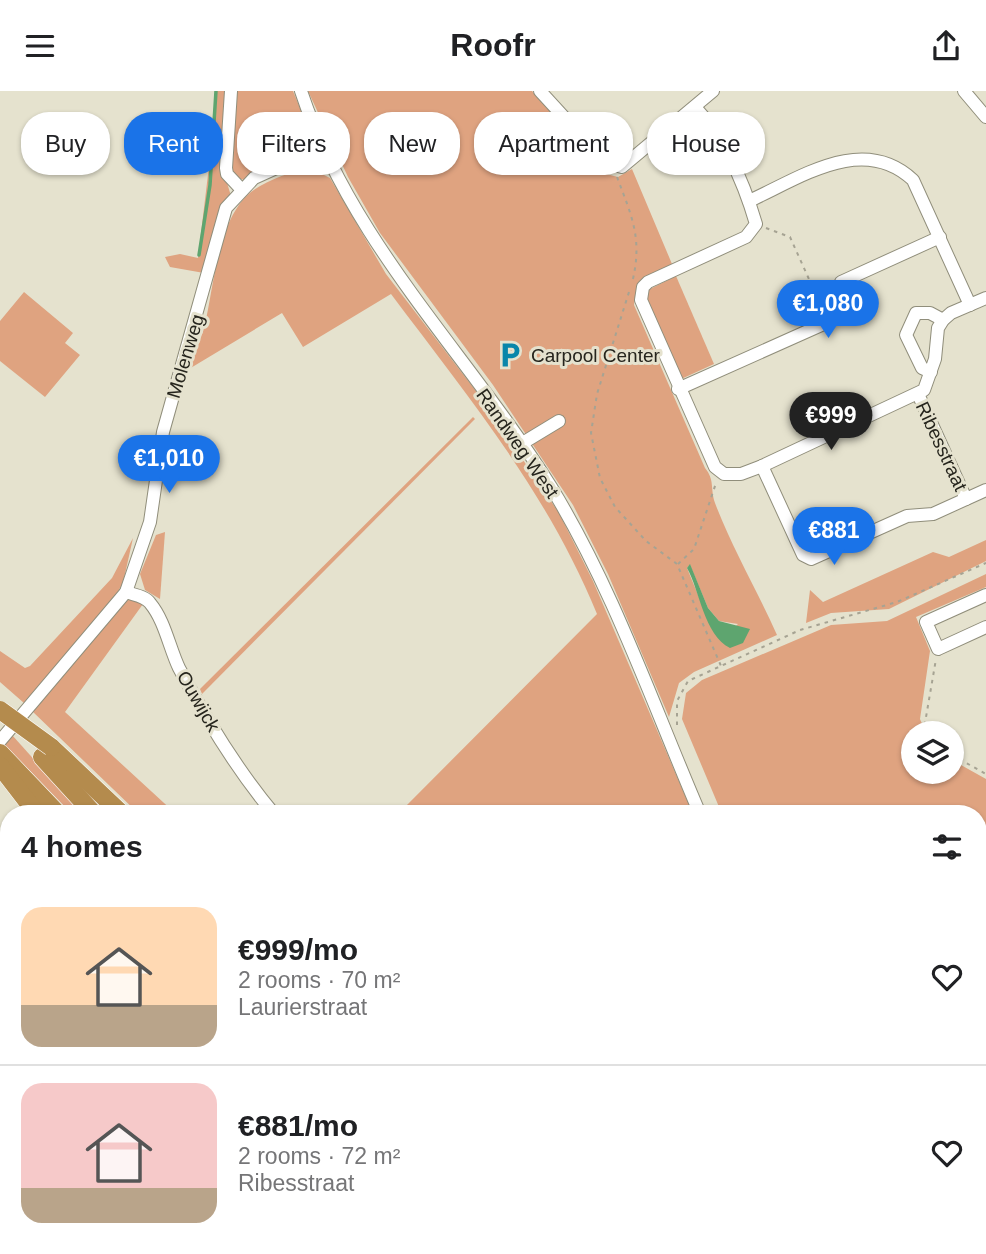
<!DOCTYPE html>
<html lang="en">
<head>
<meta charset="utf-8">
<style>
  :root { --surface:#fff; --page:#f2f2f2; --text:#202124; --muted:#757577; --line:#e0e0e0; --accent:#1a73e8 }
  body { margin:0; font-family:Helvetica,sans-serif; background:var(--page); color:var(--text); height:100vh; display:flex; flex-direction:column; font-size:26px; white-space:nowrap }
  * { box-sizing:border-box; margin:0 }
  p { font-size:23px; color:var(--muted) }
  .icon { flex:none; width:38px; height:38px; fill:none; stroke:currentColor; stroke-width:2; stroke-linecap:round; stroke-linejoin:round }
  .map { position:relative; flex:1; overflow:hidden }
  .sheet { position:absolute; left:0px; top:714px; width:987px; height:450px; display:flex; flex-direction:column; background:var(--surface); border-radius:28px 28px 0 0; box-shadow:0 2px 5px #0004 }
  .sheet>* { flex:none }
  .hud { position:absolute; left:21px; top:21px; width:945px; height:63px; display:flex; gap:14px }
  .buttons { position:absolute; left:901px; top:630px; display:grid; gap:14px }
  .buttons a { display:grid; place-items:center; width:63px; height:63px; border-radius:50%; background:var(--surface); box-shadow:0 2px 5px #0004; font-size:35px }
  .price { position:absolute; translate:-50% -60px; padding:0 16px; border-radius:24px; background:var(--accent); color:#fff; font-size:23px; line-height:46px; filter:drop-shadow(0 2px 4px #0008) }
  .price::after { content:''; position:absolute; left:50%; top:42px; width:21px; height:16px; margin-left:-10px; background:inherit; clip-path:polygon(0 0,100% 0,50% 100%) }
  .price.current { background:#222; color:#fff }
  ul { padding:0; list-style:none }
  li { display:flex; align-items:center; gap:21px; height:175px; padding:0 21px }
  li+li { border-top:2px solid var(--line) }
  li span { display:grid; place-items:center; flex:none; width:196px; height:140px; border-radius:21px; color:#555 }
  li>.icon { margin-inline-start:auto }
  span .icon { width:84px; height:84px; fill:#fffc; stroke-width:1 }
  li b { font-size:30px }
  h2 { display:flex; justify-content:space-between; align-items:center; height:84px; padding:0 21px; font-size:30px }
  .chip { padding:0 24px; border-radius:28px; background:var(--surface); box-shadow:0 2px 5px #0004; font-size:24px; line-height:63px }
  .chip.current { background:var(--accent); color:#fff }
  header { display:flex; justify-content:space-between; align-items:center; height:91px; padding:0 21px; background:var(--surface); font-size:32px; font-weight:800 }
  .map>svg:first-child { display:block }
  .green { fill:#dfa380; fill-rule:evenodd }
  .water { fill:#5ea56f }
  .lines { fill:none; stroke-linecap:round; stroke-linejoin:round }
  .stream { stroke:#5ea56f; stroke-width:3.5 }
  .minor-casing { stroke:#908e7b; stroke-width:14 }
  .major-casing { stroke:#fff; stroke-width:16 }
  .highway-casing { stroke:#fff; stroke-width:19 }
  .path { stroke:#a6a393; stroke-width:2; stroke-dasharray:3.5 5; stroke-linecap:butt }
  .minor { stroke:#fff; stroke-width:12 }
  .major { stroke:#d2b994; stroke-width:14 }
  .highway { stroke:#b48b4d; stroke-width:18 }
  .highway-bridge-casing { stroke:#fff; stroke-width:19; stroke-linecap:butt }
  .highway-bridge { stroke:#b48b4d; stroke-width:18 }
  .labels { text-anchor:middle; stroke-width:6; stroke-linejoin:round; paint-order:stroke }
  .poi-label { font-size:19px; fill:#26251d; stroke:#e5e2ce; text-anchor:start }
  .street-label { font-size:19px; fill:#26251d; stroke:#e5e2ce }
</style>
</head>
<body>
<header><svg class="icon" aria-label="menu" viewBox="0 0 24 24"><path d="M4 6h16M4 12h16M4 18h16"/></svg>Roofr<svg class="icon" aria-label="share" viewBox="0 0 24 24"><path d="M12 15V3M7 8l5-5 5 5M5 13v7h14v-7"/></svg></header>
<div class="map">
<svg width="986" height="1163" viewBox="0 0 986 1163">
  <rect width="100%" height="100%" fill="#e5e2ce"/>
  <g class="green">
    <path d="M215,0H227L225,85L231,105L204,182L170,176L165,166L180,163L198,167L212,50Z"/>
    <path d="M234,0H293L307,34L303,51L246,89L240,88L232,79Z"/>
    <path d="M308,0H532L606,83L618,86L632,78L672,173C649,185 637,186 634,214L705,377C715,389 710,397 715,412C732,457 757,499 777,544L694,581L679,592L669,626L608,483L573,414L493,294L380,142L348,86ZM690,474L708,517L719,530L738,533L721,549L712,538L687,477Z"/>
    <path d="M310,77L330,87L386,183L479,304L559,422L593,490L693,723H410L404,717L597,523C547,401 469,307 391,203L303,256L282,222L189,278C194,264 200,251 204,237C214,198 217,128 251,101C267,89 290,81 310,77Z"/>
    <path d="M676,185L714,273L679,289L646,213L648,199Z"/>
    <path d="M24,201L73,242L65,252L80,264L45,306L0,270V230Z"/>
    <path d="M473,326L475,328L202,603L200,598Z"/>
    <path d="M165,441L160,508L145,499L140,483L156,444Z"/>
    <path d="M133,447L123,492L114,507L24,612L0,591V560L25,577L30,575L112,487Z"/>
    <path d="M986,449V470L889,518L831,522L806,532L810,499L823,511L933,461L949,466Z"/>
    <path d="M986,483V496L916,526L930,560L920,628L926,642H914V681H952V669L986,688V905L978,887V723H722L682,628L686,602L702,589L831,534L887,530Z"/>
    <path d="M131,508L143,513L65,621L176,723H139L32,620L126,510Z"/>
    <path d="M12,644L83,723H72L4,653Z"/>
    <path d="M0,869L9,871V1142L0,1149Z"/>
    <path d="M482,1155H693L669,1163H487Z"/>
  </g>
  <path class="water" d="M690,473L708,517L719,530L750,538L743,552L730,557C704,544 700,500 687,477Z"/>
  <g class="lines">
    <g class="stream">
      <path d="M199,164L210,94L216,0"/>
      <path d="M978,1138L986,1137"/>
      <path d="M893,1158L905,1155"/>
    </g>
    <g class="minor-casing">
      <g id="minor">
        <path d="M231,0L226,77L227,83L242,99"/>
        <path d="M301,0C351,152 468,263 551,396C613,497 653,614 700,723"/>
        <path d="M540,0L605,71L622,76L713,0"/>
        <path d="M964,0L986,26"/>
        <path d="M695,16C725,48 744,92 756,133L746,146L648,191L643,196L641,209L715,376L724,383H741L762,375L924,299L935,268L938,237L943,229L951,222L986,207"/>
        <path d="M285,73L296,62L320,50"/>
        <path d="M749,110C800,87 863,42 913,89L970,214"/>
        <path d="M931,281L922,277L906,244L916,222H930L943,229"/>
        <path d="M678,298L828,231L841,191L940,146"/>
        <path d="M918,303L966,408"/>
        <path d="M521,353L559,330"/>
        <path d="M762,375L803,464L811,468L907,425L933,423L986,399"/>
        <path d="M126,501C134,504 145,505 150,512C165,530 169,556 179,577C206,628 237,679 274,723"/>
        <path d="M986,504L926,531L938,558L986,536"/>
        <path d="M0,650L126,501L150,431L163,341L226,117L254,87L285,73L301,71L326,61"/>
        <path d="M978,930L986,948"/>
        <path d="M978,1006L986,1002"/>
        <path d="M978,1034L986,1033"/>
        <path d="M842,1155L848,1163"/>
      </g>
    </g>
    <g class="major-casing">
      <g id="major">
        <path d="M978,1089L986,1087"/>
        <path d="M978,1114L986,1112"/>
        <path d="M706,1163L733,1155"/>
        <path d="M794,1163L819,1155"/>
      </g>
    </g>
    <g class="highway-casing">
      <g id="highway">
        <path d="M51,656L122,723"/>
        <path d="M0,662L58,723"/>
        <path d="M42,666L94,723"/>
        <path d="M0,675L37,723"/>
        <path d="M298,1155L301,1163"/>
        <path d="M363,1155L367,1163"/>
        <path d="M399,1155L403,1163"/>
        <path d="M472,1155L477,1163"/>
      </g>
    </g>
    <g class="path">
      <path d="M617,86C632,126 643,148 632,192"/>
      <path d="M766,137L790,146L813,197L825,203"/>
      <path d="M629,201L597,303L591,342L600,387L615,416L646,450L677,473L721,575"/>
      <path d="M678,473L694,458L716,392"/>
      <path d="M677,634V610L688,590L800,539L897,511L986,472"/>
      <path d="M929,642L925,632L936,568"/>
      <path d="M952,664L986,683"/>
      <path d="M978,1056L986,1055"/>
      <path d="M978,1150L986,1148"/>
      <path d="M872,1155L874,1163"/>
      <path d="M922,1163L956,1155"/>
    </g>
    <use href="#minor" class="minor"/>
    <use href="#major" class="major"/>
    <use href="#highway" class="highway"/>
    <g class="highway-bridge-casing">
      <path id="highway-bridge" d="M0,619L51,656"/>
    </g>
    <use href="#highway-bridge" class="highway-bridge"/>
  </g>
  <defs>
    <g id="parking-bare" transform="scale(2.1)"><path d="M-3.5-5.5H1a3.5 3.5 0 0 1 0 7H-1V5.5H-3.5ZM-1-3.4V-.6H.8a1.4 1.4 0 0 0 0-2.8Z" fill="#0986aa" stroke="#e5e2ce" stroke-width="2.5" paint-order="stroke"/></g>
  </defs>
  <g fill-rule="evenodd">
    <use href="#parking-bare" x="510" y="264"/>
  </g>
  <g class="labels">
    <g class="poi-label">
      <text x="531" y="271">Carpool Center</text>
    </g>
    <g class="street-label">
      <text transform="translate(185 265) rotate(-73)" y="7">Molenweg</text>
      <text transform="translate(518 352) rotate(55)" y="7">Randweg West</text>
      <text transform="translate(942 355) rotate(65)" y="7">Ribesstraat</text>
      <text transform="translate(199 610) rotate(60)" y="7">Ouwijck</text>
    </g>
  </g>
</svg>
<div class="buttons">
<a><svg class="icon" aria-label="layers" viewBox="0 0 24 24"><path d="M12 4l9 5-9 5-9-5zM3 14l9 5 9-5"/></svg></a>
</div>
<b class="price" style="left:828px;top:249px">€1,080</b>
<b class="price current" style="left:831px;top:361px">€999</b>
<b class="price" style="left:169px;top:404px">€1,010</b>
<b class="price" style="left:834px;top:476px">€881</b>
<div class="hud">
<a class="chip">Buy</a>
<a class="chip current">Rent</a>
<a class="chip">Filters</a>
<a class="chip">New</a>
<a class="chip">Apartment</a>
<a class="chip">House</a>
</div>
<section class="sheet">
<h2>4 homes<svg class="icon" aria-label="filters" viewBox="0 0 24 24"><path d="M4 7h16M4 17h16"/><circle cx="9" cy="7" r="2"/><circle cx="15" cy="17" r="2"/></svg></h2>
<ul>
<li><span style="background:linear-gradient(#ffd9b3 70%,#b9a48a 0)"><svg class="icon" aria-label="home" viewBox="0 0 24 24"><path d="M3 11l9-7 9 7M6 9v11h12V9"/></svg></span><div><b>€999/mo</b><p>2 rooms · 70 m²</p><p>Laurierstraat</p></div><svg class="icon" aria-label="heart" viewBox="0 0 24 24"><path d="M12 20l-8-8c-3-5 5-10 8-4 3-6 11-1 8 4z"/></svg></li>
<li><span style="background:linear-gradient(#f6c9c9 75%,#b9a48a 0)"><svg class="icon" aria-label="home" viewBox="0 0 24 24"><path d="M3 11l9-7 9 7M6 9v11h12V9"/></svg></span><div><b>€881/mo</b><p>2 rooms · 72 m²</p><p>Ribesstraat</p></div><svg class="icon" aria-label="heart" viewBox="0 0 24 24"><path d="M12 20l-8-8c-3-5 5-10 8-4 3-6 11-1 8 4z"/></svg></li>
</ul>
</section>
</div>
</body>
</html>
